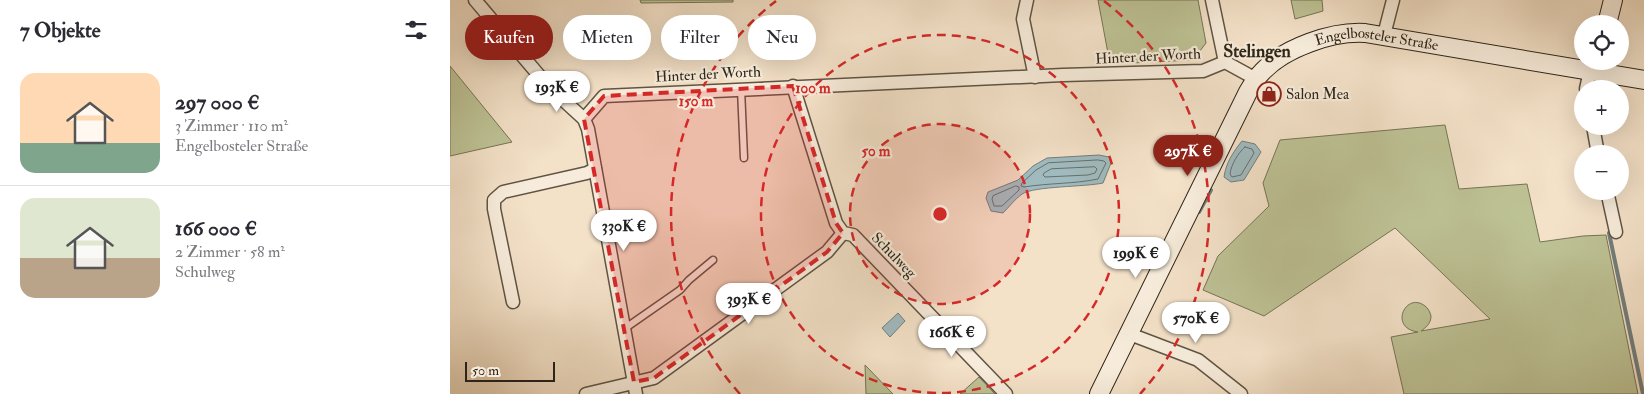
<!DOCTYPE html>
<html lang="de">
<head>
<meta charset="utf-8">
<style>
  :root { --surface:#fff; --page:#f7f7f7; --text:#2b2b33; --muted:#7c7c81; --line:#e1e1e2; --accent:#8f2418 }
  body { margin:0; font-family:"IM FELL Double Pica",serif; background:var(--page); color:var(--text); height:100vh; display:flex; flex-direction:column; font-size:19px; white-space:nowrap }
  * { box-sizing:border-box; margin:0 }
  p { font-size:16px; color:var(--muted) }
  .icon { flex:none; width:28px; height:28px; fill:none; stroke:currentColor; stroke-width:2; stroke-linecap:round; stroke-linejoin:round }
  .map { position:relative; flex:1; overflow:hidden }
  .side { display:flex; flex-direction:column; background:var(--surface); width:450px }
  .side>* { flex:none }
  .banner { position:absolute; left:15px; top:15px; width:475px; height:45px; display:flex; gap:10px }
  .buttons { position:absolute; left:1124px; top:15px; display:grid; gap:10px }
  .buttons a { display:grid; place-items:center; width:55px; height:55px; border-radius:50%; background:var(--surface); box-shadow:0 5px 20px #0002; font-size:25px }
  .scale { position:absolute; left:15px; bottom:12px; width:90px; box-sizing:border-box; padding-left:5px; border:2px solid #2e2518; border-top:0; font-size:14px; line-height:18px; white-space:nowrap; color:#2e2518; -webkit-text-stroke:4px #f7ecdb; paint-order:stroke }
  .price { position:absolute; translate:-50% -42px; padding:0 11px; border-radius:18px; background:#fff; color:#222; font-size:16px; line-height:32px; filter:drop-shadow(0 1px 2px #0008) }
  .price::after { content:''; position:absolute; left:50%; top:30px; width:15px; height:11px; margin-left:-8px; background:inherit; clip-path:polygon(0 0,100% 0,50% 100%) }
  .price.on { background:var(--accent); color:#fff }
  ul { padding:0; list-style:none }
  li { display:flex; align-items:center; gap:15px; height:125px; padding:0 20px }
  li+li { border-top:1px solid var(--line) }
  li span { display:grid; place-items:center; flex:none; width:140px; height:100px; border-radius:15px; color:#555 }
  li>.icon { margin-inline-start:auto }
  span .icon { width:60px; height:60px; fill:#fffc; stroke-width:1 }
  li b { font-size:21px }
  h2 { display:flex; justify-content:space-between; align-items:center; height:60px; padding:0 20px; font-size:21px }
  .pill { padding:0 18px; border-radius:22px; background:var(--surface); box-shadow:0 5px 20px #0002; font-size:18px; line-height:45px }
  .pill.on { background:var(--accent); color:#fff }
  main { display:flex; flex:1; min-height:0 }
  .map>svg:first-child { display:block }
  .green { fill:#bdc295; stroke:#767456 }
  .water { fill:#a0bbc0; stroke:#727f7d }
  .lines { fill:none; stroke-linecap:round; stroke-linejoin:round }
  .shore { stroke:#67706c; stroke-width:1 }
  .stream { stroke:#727f7d; stroke-width:4 }
  .lane-casing { stroke:#5f5444; stroke-width:9 }
  .street-casing { stroke:#5f5444; stroke-width:15 }
  .secondary-casing { stroke:#2e2518; stroke-width:20 }
  .lane { stroke:#f7ecdb; stroke-width:6 }
  .street { stroke:#f7ecdb; stroke-width:12 }
  .secondary { stroke:#f7ecdb; stroke-width:18 }
  .marked { fill:#d62828; fill-opacity:0.2; stroke:#d62828; stroke-width:4; stroke-dasharray:10 6; stroke-linejoin:round }
  .ring { fill:none; stroke:#d62828; stroke-width:2.5; stroke-dasharray:9 6 }
  .labels { text-anchor:middle; stroke-width:4.5; stroke-linejoin:round; paint-order:stroke }
  .street-label { font-size:15px; fill:#2e2518; stroke:#f7ecdb }
  .poi-label { font-size:15px; fill:#2e2518; stroke:#f7ecdb; text-anchor:start }
  .quarter-label { font-size:18px; font-weight:bold; fill:#2e2518; stroke:#f7ecdb }
  .centre { fill:#d62828; stroke:#f7ecdb; stroke-width:2.5 }
  .ring-label { font-size:15px; text-anchor:middle; font-weight:bold; fill:#d62828; stroke:#f7ecdb; stroke-width:4.5; stroke-linejoin:round; paint-order:stroke }
</style>
</head>
<body>
<main>
<section class="side">
<h2>7 Objekte<svg class="icon" aria-label="filters" viewBox="0 0 24 24"><path d="M4 7h16M4 17h16"/><circle cx="9" cy="7" r="2"/><circle cx="15" cy="17" r="2"/></svg></h2>
<ul>
<li><span style="background:linear-gradient(#ffd9b3 70%,#7fa58c 0)"><svg class="icon" aria-label="home" viewBox="0 0 24 24"><path d="M3 11l9-7 9 7M6 9v11h12V9"/></svg></span><div><b>297 000 €</b><p>3 Zimmer · 110 m²</p><p>Engelbosteler Straße</p></div></li>
<li><span style="background:linear-gradient(#dfe7d0 60%,#b9a48a 0)"><svg class="icon" aria-label="home" viewBox="0 0 24 24"><path d="M3 11l9-7 9 7M6 9v11h12V9"/></svg></span><div><b>166 000 €</b><p>2 Zimmer · 58 m²</p><p>Schulweg</p></div></li>
</ul>
</section>
<div class="map">
<svg width="1194" height="394" viewBox="0 0 1194 394">
  <rect width="100%" height="100%" fill="#f3e1c8"/>
  <filter id="stains"><feTurbulence type="fractalNoise" baseFrequency=".004" numOctaves="4"/><feColorMatrix values="0 0 0 0 .2 0 0 0 0 .09 0 0 0 0 .02 0 0 0 .5 -.17"/></filter>
  <radialGradient id="worn" r=".72"><stop offset=".6" stop-color="#630" stop-opacity="0"/><stop offset="1" stop-color="#630" stop-opacity=".3"/></radialGradient>
  <g class="green">
    <path d="M190,0H283V2L191,3Z"/>
    <path d="M648,0H748L756,43L743,60L660,64Z"/>
    <path d="M841,0H872L873,11L845,19Z"/>
    <path d="M0,66L62,142L0,156Z"/>
    <path d="M995,125L1009,189L1077,184L1090,242L1133,236L1156,235L1188,394H954L941,337L968,332C938,328 956,291 975,306C978,308 980,312 981,316C981,324 975,328 971,331L1040,319L945,228L814,316L753,290L768,256L819,206L813,183L830,140Z"/>
    <path d="M415,365L443,394H416Z"/>
    <path d="M529,377L545,394H510Z"/>
  </g>
  <g class="water">
    <path d="M792,141L805,144L811,152L794,180L781,182L774,177C776,163 783,152 792,141Z"/>
    <path d="M649,155L659,157L661,163L653,183C635,187 584,186 572,194C565,199 559,207 553,213L541,211L536,198L538,192L568,180L583,166L597,158Z"/>
    <path d="M448,313L455,321L440,337L432,328Z"/>
  </g>
  <g class="lines">
    <g class="shore">
      <path d="M795,147L802,149L804,153L791,175L782,177L780,174C781,165 788,153 795,147Z"/>
      <path d="M648,160L654,161L656,163L648,179C624,184 598,183 574,187L571,186L572,183L586,170L598,163Z"/>
      <path d="M645,167L647,169L645,173L638,175L595,177L593,175L594,173L601,169Z"/>
      <path d="M566,186L569,187V190L552,206H544L542,199L543,196Z"/>
    </g>
    <g class="stream">
      <path d="M749,212L761,190"/>
      <path d="M1159,233L1193,394"/>
    </g>
    <g class="lane-casing">
      <g id="lane">
        <path d="M291,89L294,158"/>
        <path d="M174,329L230,290L239,280L263,260"/>
      </g>
    </g>
    <g class="street-casing">
      <g id="street">
        <path d="M25,0L98,86L134,119L138,129L186,394"/>
        <path d="M577,0L573,19L585,77"/>
        <path d="M762,0L775,62"/>
        <path d="M934,35L943,0"/>
        <path d="M343,86L386,223L393,233L403,235L556,394"/>
        <path d="M1136,89L1140,71"/>
        <path d="M134,119L154,96L613,75L753,71L775,62L806,79"/>
        <path d="M1143,126L1148,154"/>
        <path d="M1157,191L1166,232"/>
        <path d="M63,302L44,209V200L53,192L137,173L145,169"/>
        <path d="M677,333L748,360L791,394"/>
        <path d="M136,394L204,378L377,252L393,233"/>
      </g>
    </g>
    <g class="secondary-casing">
      <g id="secondary">
        <path d="M1157,24L1163,0"/>
        <path id="s1" d="M649,394L798,92C802,85 806,78 812,72C834,48 882,31 915,33L1194,80"/>
      </g>
    </g>
    <use href="#lane" class="lane"/>
    <use href="#street" class="street"/>
    <use href="#secondary" class="secondary"/>
  </g>
  <path class="marked" d="M343,86L386,223L393,233L377,252L204,378L184,382L134,119L154,96Z"/>
  <circle cx="490" cy="214" r="90" fill="#d62828" fill-opacity=".12"/>
  <g class="ring">
    <circle cx="490" cy="214" r="90"/>
    <circle cx="490" cy="214" r="179"/>
    <path d="M290 394A269 269 0 0 1 326 1M654 1A269 269 0 0 1 690 394"/>
  </g>
  <defs>
    <g id="shop-ring" transform="scale(1.25)"><circle r="9.5" fill="#f7ecdb" stroke="#8f2418" stroke-width="1.5"/><path d="M-5-2.5h2.3a2.7 3.5 0 0 1 5.4 0H5L5.5 6h-11ZM-1.5-2.5h3a1.5 2.3 0 0 0-3 0Z" fill="#8f2418"/></g>
  </defs>
  <g fill-rule="evenodd">
    <use href="#shop-ring" x="819" y="94"/>
  </g>
  <g class="labels">
    <g class="street-label">
      <text dy="5" stroke="none"><textPath href="#s1" startOffset="486">Engelbosteler Straße</textPath></text>
      <text transform="translate(698 56) rotate(-3)" y="5">Hinter der Worth</text>
      <text transform="translate(258 74) rotate(-3)" y="5">Hinter der Worth</text>
      <text transform="translate(444 255) rotate(46)" y="5">Schulweg</text>
    </g>
    <g class="poi-label">
      <text x="836" y="99">Salon Mea</text>
    </g>
    <g class="quarter-label">
      <text x="807" y="57">Stelingen</text>
    </g>
  </g>
  <circle cx="490" cy="214" r="8" class="centre"/>
  <g class="ring-label">
    <text x="363" y="93">100 m</text>
    <text x="246" y="106">150 m</text>
    <text x="426" y="156">50 m</text>
  </g>
  <rect width="100%" height="100%" filter="url(#stains)"/>
  <rect width="100%" height="100%" fill="url(#worn)"/>
</svg>
<div class="buttons">
<a><svg class="icon" aria-label="locate" viewBox="0 0 24 24"><circle cx="12" cy="12" r="6"/><path d="M12 2v4M12 18v4M2 12h4M18 12h4"/></svg></a>
<a>+</a>
<a>−</a>
</div>
<div class="scale">50 m</div>
<b class="price" style="left:107px;top:113px">193K €</b>
<b class="price on" style="left:738px;top:177px">297K €</b>
<b class="price" style="left:174px;top:252px">330K €</b>
<b class="price" style="left:686px;top:279px">199K €</b>
<b class="price" style="left:299px;top:325px">393K €</b>
<b class="price" style="left:746px;top:344px">570K €</b>
<b class="price" style="left:502px;top:358px">166K €</b>
<div class="banner">
<a class="pill on">Kaufen</a>
<a class="pill">Mieten</a>
<a class="pill">Filter</a>
<a class="pill">Neu</a>
</div>
</div>
</main>
</body>
</html>
